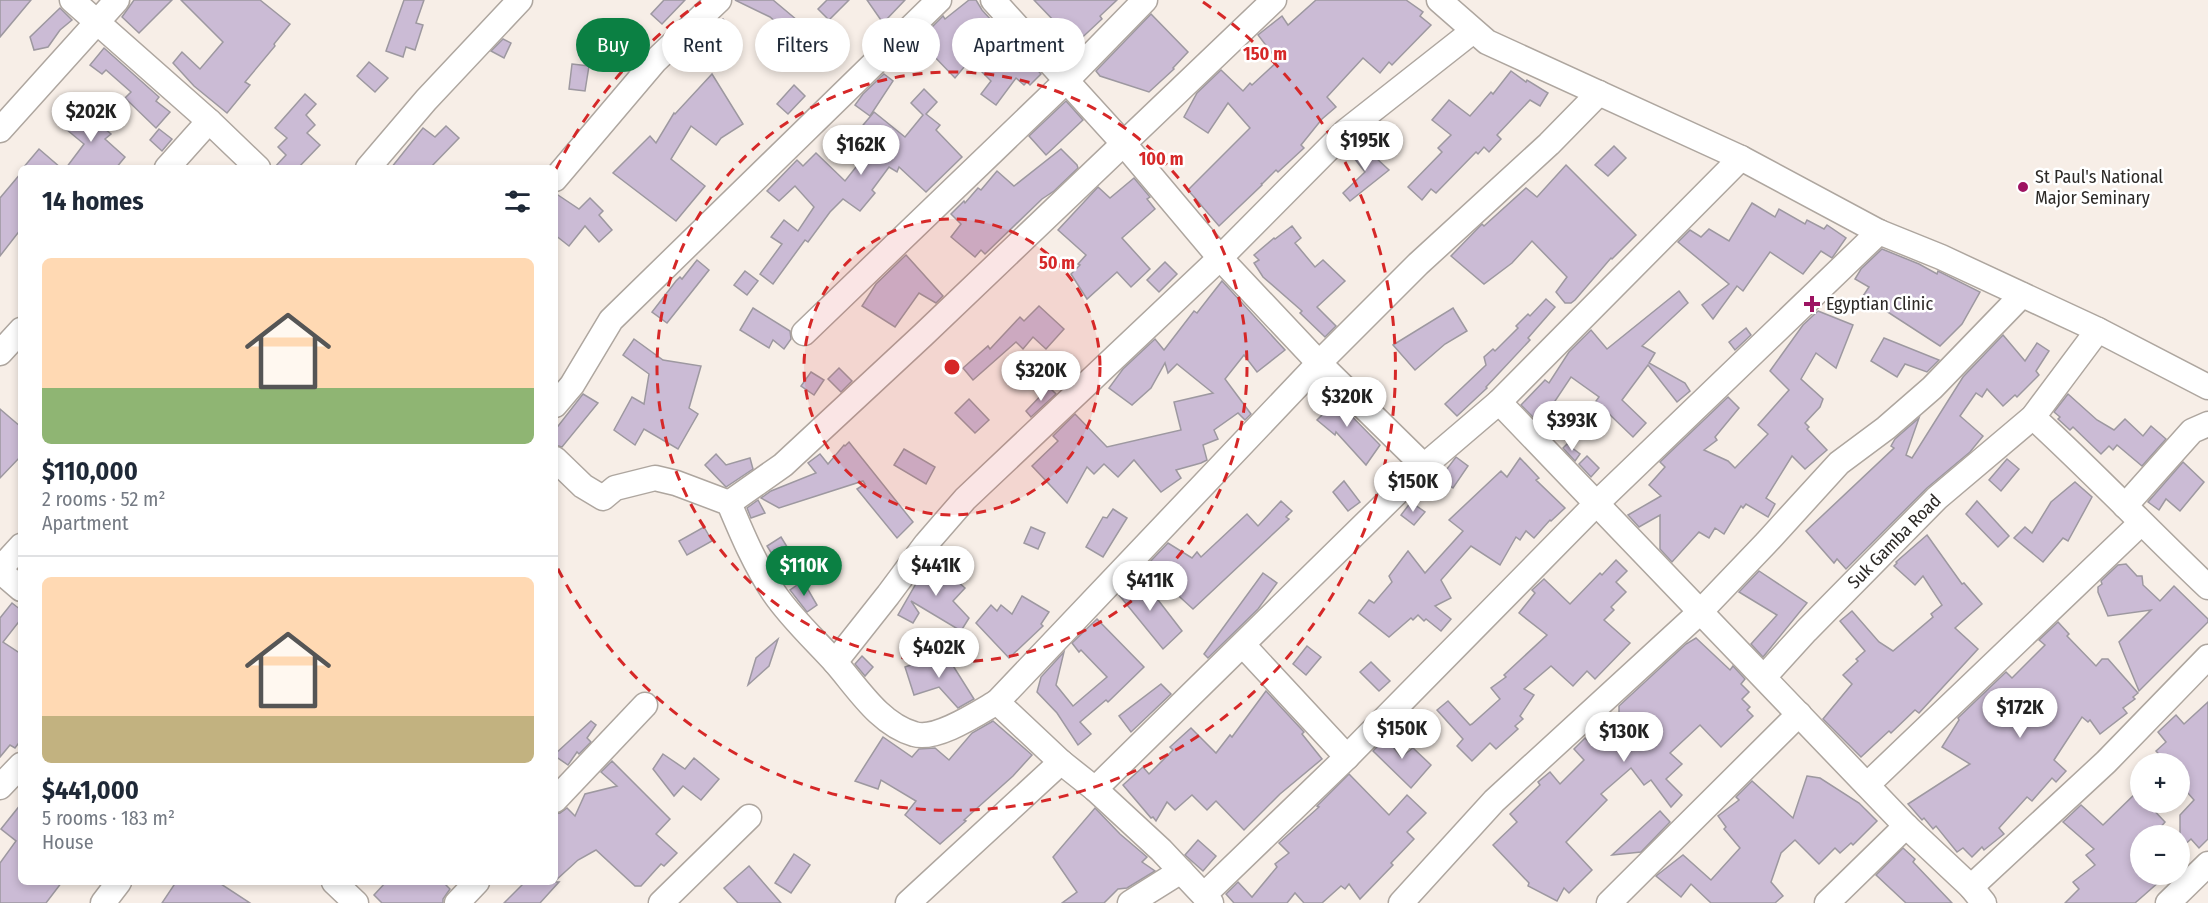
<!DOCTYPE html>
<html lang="en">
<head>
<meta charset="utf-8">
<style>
  :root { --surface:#fff; --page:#f6f6f7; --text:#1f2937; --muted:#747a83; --line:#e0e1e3; --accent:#0b8043 }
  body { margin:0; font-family:"Fira Sans Condensed",sans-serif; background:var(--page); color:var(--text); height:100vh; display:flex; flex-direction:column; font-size:22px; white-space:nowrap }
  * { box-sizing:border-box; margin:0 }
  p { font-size:20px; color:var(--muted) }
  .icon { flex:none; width:33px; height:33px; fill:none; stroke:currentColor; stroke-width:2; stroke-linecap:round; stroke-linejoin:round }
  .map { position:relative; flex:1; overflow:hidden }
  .sheet { position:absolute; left:18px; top:165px; width:540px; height:720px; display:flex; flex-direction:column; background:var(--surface); border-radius:9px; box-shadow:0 3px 9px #0003 }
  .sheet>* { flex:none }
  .guide { position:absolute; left:576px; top:18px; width:570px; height:54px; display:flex; gap:12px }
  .buttons { position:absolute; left:2130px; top:753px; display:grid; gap:12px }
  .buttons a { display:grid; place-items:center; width:60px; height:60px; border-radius:50%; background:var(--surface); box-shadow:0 3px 9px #0003; font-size:30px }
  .price { position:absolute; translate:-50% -51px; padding:0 14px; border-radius:21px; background:#fff; color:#222; font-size:20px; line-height:39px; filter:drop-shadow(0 2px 3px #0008) }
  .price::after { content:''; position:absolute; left:50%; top:36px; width:18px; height:14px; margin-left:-9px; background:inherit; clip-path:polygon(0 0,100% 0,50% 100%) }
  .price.selected { background:var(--accent); color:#fff }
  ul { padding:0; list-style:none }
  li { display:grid; align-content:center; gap:12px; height:318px; padding:0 24px }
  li+li { border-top:2px solid var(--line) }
  li span { display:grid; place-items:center; height:186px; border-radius:9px; color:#555 }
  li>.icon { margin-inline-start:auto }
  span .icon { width:108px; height:108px; fill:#fffc; stroke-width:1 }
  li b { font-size:26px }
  h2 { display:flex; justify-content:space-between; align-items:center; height:72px; padding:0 24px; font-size:26px }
  .pill { padding:0 21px; border-radius:27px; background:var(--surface); box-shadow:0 3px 9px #0003; font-size:21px; line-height:54px }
  .pill.selected { background:var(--accent); color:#fff }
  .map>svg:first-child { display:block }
  .building { fill:#cbbbd5; stroke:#9d98a0; stroke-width:1.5 }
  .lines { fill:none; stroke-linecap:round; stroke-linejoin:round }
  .minor-casing { stroke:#aea69f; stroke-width:27 }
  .minor { stroke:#fff; stroke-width:24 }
  .ring { fill:none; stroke:#d62828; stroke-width:3; stroke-dasharray:10 8 }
  .poi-dot { fill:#9d1362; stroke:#fff; stroke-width:2 }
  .labels { text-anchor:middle; stroke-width:5; stroke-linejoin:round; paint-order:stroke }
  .poi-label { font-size:18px; fill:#2c2926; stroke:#fff; text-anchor:start }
  .street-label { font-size:18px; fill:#2c2926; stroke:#fff }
  .centre { fill:#d62828; stroke:#fff; stroke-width:3 }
  .ring-label { font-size:18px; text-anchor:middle; font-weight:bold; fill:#d62828; stroke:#fff; stroke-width:5; stroke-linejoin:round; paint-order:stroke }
</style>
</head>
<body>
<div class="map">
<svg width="2208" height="903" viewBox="0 0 2208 903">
  <rect width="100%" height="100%" fill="#f7eee7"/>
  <g class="building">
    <path d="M0,0H31L0,37Z"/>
    <path d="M134,0H172L139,33L122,17Z"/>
    <path d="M181,0H260L290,24L274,44L275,46L245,82L250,85L227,113L194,86L173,63L182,52L200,69L223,42Z"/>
    <path d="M404,0H424L416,23L423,25L415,50L406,47L403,57L386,51Z"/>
    <path d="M664,0H685L662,24L651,14Z"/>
    <path d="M735,0H773L797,20L787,32L770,17Z"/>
    <path d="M827,0H849L829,20L818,9Z"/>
    <path d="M867,0H905L883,23Z"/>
    <path d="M969,0H976L982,10L1041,74L1030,85L1027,82L1024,85L1016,78L996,105L981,94L991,81L970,60L955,78L929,51L935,45L925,34L943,16L945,19Z"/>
    <path d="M1034,0H1117L1100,16L1102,19L1072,47L1052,26L1056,23Z"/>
    <path d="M1316,0H1406L1423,12L1420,16L1431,25L1392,65L1389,62L1380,73L1363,58L1327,97L1336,107L1322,119L1301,145L1304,148L1278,172L1276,170L1262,184L1261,183L1262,185L1219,226L1188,190L1250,128L1228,103L1208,133L1184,117L1197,93L1221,70L1243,91L1250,83L1252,85L1278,61L1258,35L1282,16L1288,25Z"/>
    <path d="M60,8L72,20L60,30L48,47L34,50L30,37Z"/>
    <path d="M1151,14L1188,52L1173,68L1174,69L1149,92L1100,76L1096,71Z"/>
    <path d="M723,19L736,33L713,54L700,41Z"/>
    <path d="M624,36L637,48L627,60L614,47Z"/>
    <path d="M503,39L511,43L504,58L491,51Z"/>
    <path d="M104,48L159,97L156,101L170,112L156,128L125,98L131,92L106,70L102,74L90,65Z"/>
    <path d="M369,62L388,78L375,92L357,76Z"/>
    <path d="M572,64L589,66L585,91L569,89Z"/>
    <path d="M1511,71L1526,82L1527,80L1548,93L1540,106L1530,100L1497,135L1501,139L1489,152L1484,147L1478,154L1476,152L1436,193L1431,189L1422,200L1408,187L1442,152L1438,148L1451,135L1432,120L1449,100L1470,116L1491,92L1493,94Z"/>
    <path d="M712,74L743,124L721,138L716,145L691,126L671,159L705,186L676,221L613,173L650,136L656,143L674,113L675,114Z"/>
    <path d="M884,74L893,81L870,116L855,105L863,94Z"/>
    <path d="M794,85L805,96L788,114L777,104Z"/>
    <path d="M924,89L937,102L926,114L940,125L936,130L962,157L926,192L899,167L897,172L889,167L872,190L875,193L860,211L843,199L830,212L808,242L805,240L773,284L760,274L782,244L771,237L784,220L798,231L814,207L795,186L779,201L767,191L797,160L803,166L816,153L845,181L875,143L859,130L874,112L905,137L923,115L911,103Z"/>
    <path d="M305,94L316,104L306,115L315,125L307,133L320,145L298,168H274L286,155L278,147L287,138L275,128Z"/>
    <path d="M1066,101L1083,120L1046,155L1029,136Z"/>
    <path d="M77,106L111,134L105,139L125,157L116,168H66L84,144L61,125Z"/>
    <path d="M446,126L459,138L430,168H391L423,128L435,137Z"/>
    <path d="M159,129L172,139L162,151L150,140Z"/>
    <path d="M1362,145L1389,170L1350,201L1343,193L1365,172L1351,154Z"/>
    <path d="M1614,146L1626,158L1608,176L1595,165Z"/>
    <path d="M39,149L61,168H23Z"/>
    <path d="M1061,149L1077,165L1078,168L1054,191L1042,199L985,254L981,250L975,257L951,237L961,224L951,214L964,201L965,203L978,188L981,190L997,171L1014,186Z"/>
    <path d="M1566,165L1636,235L1612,259L1611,258L1575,300L1571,303H1565L1556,292L1567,277L1532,241L1512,263L1484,284L1451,256L1482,224L1484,226L1526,188L1537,197Z"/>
    <path d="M21,173V229L0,256V198Z"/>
    <path d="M1134,178L1150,197L1147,199L1155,209L1122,238L1150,269L1131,287L1117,272L1087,299L1071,274L1080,265L1078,264L1086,255L1058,230L1098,187L1110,198Z"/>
    <path d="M555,193L579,209L590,198L603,211L599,215L612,230L599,242L585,226L569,246L555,235Z"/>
    <path d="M1752,203L1775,217L1779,209L1805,224L1807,220L1824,229L1827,225L1846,238L1832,258L1821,251L1803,274L1770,252L1743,291L1737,286L1713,319L1702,305L1729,284L1678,242L1690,230L1701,237L1709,229L1729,241Z"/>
    <path d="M1292,226L1301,238L1295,243L1315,267L1323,260L1345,281L1317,307L1336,326L1325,337L1300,313L1302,311L1263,277L1254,263L1259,260L1254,255L1274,238L1275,239Z"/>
    <path d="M1882,249L1919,264L1937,274L1938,271L1980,292L1962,324L1940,346L1863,296L1869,287L1855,279L1861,269Z"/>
    <path d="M906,255L943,296L936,303L919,293L895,327L862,306L876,284Z"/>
    <path d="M697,260L709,270L667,323L652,312L676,281L680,277L682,279Z"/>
    <path d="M1165,262L1177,274L1159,292L1147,280Z"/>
    <path d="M745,271L758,281L747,295L734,285Z"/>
    <path d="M1222,281L1285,350L1257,372L1244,355L1225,379L1251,414L1245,420L1238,413L1214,430L1218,439L1203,445L1207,460L1201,463L1176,470L1181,478L1161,492L1134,460L1118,477L1104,464L1094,474L1087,467L1067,503L1032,466L1058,441L1053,436L1075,414L1107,447L1181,430L1174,402L1213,393L1177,364L1168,373L1165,363L1151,388L1132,405L1109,388L1123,369L1155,339L1164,350L1194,311L1197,313Z"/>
    <path d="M1679,291L1688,303L1642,346L1655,353L1649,363L1685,383L1690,391L1677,402L1648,365L1622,400L1646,423L1633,437L1609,414L1605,420L1591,408L1599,397L1571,377L1551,407L1566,416L1554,438L1521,405L1545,380L1549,383L1569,352L1591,330L1607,349Z"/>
    <path d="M1546,299L1555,307L1528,338L1530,340L1486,387L1487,388L1457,416L1445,404L1486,365L1484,357L1493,349L1495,351L1518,328L1516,326L1528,314L1530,316Z"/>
    <path d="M1039,306L1064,329L1046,349L1033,337L1023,349L1016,342L973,380L963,368L988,346L990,349L1020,317L1024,321Z"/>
    <path d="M753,308L790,331L791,339L784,349L773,340L769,348L740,330Z"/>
    <path d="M1453,308L1467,331L1445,344L1415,370L1393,345Z"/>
    <path d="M1818,311L1853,325L1836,368L1816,353L1801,379L1823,399L1820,407L1805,423L1809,427L1807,429L1827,450L1805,469L1792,456L1766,498L1775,504L1768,517L1746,504L1743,508L1741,506L1724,534L1715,528L1709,538L1699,532L1672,562L1660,549V515L1639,527L1628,515L1661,496L1649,485L1665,467L1660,462L1728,397L1739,408L1715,437L1717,440L1704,450L1728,461L1735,468L1768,434L1758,425L1789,390L1770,371L1803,325Z"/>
    <path d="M1746,328L1751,335L1735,350L1729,342Z"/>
    <path d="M2003,335L2025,361L2037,343L2049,351L2036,371L2039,375L2017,397L2015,395L2003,406L1987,389L1982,397L1976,393L1960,416L1983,436L1970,452L1927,488L1846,569L1837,559L1834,563L1806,531L1894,448L1891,446L1895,439L1919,418L1906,455L1912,458L1963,377Z"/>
    <path d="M1884,338L1939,360L1927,372L1905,364L1897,377L1871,361Z"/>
    <path d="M634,339L663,360L701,366L689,408L698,414L678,449L644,429L635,445L614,430L632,397L644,404L649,374L623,355Z"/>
    <path d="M839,368L852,381L841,392L828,379Z"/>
    <path d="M811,372L824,380L814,395L801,386Z"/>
    <path d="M1049,387L1056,394L1031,417L1026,411Z"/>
    <path d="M1327,391L1380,445L1366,465L1336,432L1335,435L1317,420L1323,414L1316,408Z"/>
    <path d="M583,394L598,403L562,447L555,445V430Z"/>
    <path d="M2068,394L2097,420L2114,430L2125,419L2143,436L2151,426L2166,439L2142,466L2117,445L2113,450L2109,446L2101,454L2073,427L2070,430L2058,419L2060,417L2054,412Z"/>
    <path d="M969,399L989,420L975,433L955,413Z"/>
    <path d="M0,409L21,427V456L0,478Z"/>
    <path d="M849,442L913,522L897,538L857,489L865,484L863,481L779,508L761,498L771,491L816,473L808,463L820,454L828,464L844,445L845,446Z"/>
    <path d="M1567,444L1580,454L1575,461L1563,448Z"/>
    <path d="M904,449L935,467L926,484L894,465Z"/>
    <path d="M716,454L726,465L750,458L753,469L726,487L705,465Z"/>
    <path d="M1587,456L1599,468L1591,477L1579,464Z"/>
    <path d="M1456,457L1468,466L1453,488L1440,478Z"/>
    <path d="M1520,458L1539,478L1536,480L1565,508L1551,521L1550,520L1534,538L1526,531L1520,540L1516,537L1500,565L1471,546L1441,580L1451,598L1435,606L1451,619L1441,631L1426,619L1424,621L1418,615L1413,620L1411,618L1389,637L1359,613L1369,600L1374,603L1392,582L1389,576L1408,551L1425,573L1463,531L1449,520L1501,471L1507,477Z"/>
    <path d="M2007,459L2019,469L2001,491L1989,480Z"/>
    <path d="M2183,462L2204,482L2180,511L2166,499L2159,510L2148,502Z"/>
    <path d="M1344,481L1360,502L1348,511L1333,492Z"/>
    <path d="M2075,482L2092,497L2068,541L2063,538L2043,562L2014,538L2025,527L2032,533L2051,502Z"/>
    <path d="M758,500L765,513L751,518L747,508Z"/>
    <path d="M1281,501L1292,511L1286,517L1289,519L1193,609L1146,566L1168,543L1192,558L1197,552L1201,557L1247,514L1258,526Z"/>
    <path d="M1977,501L2009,536L1998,547L1966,514Z"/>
    <path d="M1411,502L1425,512L1414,525L1401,515Z"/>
    <path d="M1113,509L1127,518L1103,557L1086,547L1103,517L1107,518Z"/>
    <path d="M704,527L712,541L687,555L679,541Z"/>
    <path d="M1031,527L1045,533L1038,549L1024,543Z"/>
    <path d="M1927,535L1962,584L1964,583L1982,604L1955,628L1978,649L1919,713L1915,710L1891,733L1889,731L1861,757L1823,719L1852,684L1843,675L1858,661L1856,659L1865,651L1840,621L1852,611L1879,642L1893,651L1933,617L1931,614L1942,605L1923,576L1915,585L1894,566L1897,563L1896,562Z"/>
    <path d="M781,537L789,550L775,559L767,546Z"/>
    <path d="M933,559L965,588L953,601L969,618L961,631L911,601L919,613L913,623L898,615L921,575Z"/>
    <path d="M1616,560L1627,571L1616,582L1626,592L1611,607L1614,610L1604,620L1630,643L1595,679L1587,671L1573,686L1551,666L1524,689L1534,695L1520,716L1523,719L1515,726L1518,729L1496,749L1490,743L1472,761L1457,746L1463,739L1437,710L1448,701L1470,725L1472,724L1500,699L1491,688L1506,677L1504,675L1547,635L1519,613L1535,593L1532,590L1544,579L1570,604L1600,573L1602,575Z"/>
    <path d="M2126,564L2137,576H2142L2143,585L2160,601L2174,586L2208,619V622L2139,691L2119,642L2151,610L2108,616L2098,592V587L2102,584L2101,581L2118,565Z"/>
    <path d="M1759,571L1807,603L1763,657L1751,644L1777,615L1739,592Z"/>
    <path d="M1263,573L1277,583L1258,609L1208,658L1204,654Z"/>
    <path d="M1138,574L1182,631L1163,649L1119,595Z"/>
    <path d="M803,581L817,605L807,612L790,590Z"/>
    <path d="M1022,596L1049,612L1041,624L1043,626L1009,658L976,623L991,605L997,611L1001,605L1012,614Z"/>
    <path d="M12,603L21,610V619L3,642L21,654V740L15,748L10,745L0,757V618Z"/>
    <path d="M1097,619L1144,667L1108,702L1106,700L1080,722L1091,734L1078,745L1057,713L1037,692L1041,677L1064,652L1056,685L1073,706L1107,677L1081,650L1079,652L1072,643Z"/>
    <path d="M2058,622L2069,634L2067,636L2096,666L2102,659H2108L2138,693L2133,697L2135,699L2123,708L2127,713L2100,734L2090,720L2088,722L2082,717L2054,760L2066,771L2056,782L2052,778L2032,801L2027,797L1999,828L2004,834L1984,850L1982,847L1972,857L1963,848L1957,852L1936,826L1933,829L1924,818L1922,820L1908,804L1970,764L1942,747L1959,720L1958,718L2006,672L2012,678L2045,645L2039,640Z"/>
    <path d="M1696,638L1730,670L1733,666L1745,679L1741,684L1749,692L1742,699L1750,707L1747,710L1753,716L1721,747L1700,725L1670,753L1682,764L1666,779L1682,795L1671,807L1651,780L1644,785L1631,768L1601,794L1607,800L1566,842L1592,870L1569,893L1564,888L1557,901L1528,886L1529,883L1493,845L1517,822L1510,814L1540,785L1538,782L1550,772L1560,784L1584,760L1574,749L1585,738L1592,745L1619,722V706L1686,644Z"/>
    <path d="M778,639L769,666L748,685L756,658Z"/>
    <path d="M1307,646L1321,657L1306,675L1293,664Z"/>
    <path d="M945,653L974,699L958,708L939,687L914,695L905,667Z"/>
    <path d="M862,656L873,667L865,676L855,664Z"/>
    <path d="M1371,662L1390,681L1379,691L1360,672Z"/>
    <path d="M1161,684L1171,694L1131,732L1119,716Z"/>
    <path d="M1266,691L1304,732L1302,734L1322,759L1280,794L1244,830L1216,801L1207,810L1192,795L1175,810L1167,802L1156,821L1153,817L1151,818L1123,785L1143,767L1149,774L1173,750L1170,747L1191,728L1216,753L1230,735L1232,737Z"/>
    <path d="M2208,702V839L2199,848L2191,839L2180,849V815L2194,800L2180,784V764H2168L2156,751L2166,742L2158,732L2176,715L2184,724Z"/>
    <path d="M591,721L596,725L587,738L591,742L579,754L577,752L568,765L555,756V754Z"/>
    <path d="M993,721L1032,755L1013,776L975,810L964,820L966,821L940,844L905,815L916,801L881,780L878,789L855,781L883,737L912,757L919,749L935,748L949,760L972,733Z"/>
    <path d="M1394,729L1402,737L1393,747L1401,757L1413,748L1431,765L1411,788L1373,751Z"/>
    <path d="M663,754L685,769L694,758L719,779L701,800L683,786L674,796L653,769Z"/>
    <path d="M612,761L670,819L656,834L677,853L664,866L661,864L641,886H635L596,850L578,860L555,881V814L560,813L567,808L575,816L585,794L617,786L601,772Z"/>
    <path d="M1349,774L1389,815L1407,795L1426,813L1407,832L1414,839L1391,863L1393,865L1360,899L1349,884L1345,889L1341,886L1322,903H1304L1295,893L1287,903H1234L1226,894L1238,882L1252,897L1277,867L1275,864L1289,853L1279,843L1319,807L1317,806Z"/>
    <path d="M1807,776L1820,778L1859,803L1877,821L1853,845L1851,843L1840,853L1835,848L1819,864L1795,840L1781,853L1771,882L1783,896L1775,903H1711L1691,884L1681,897L1656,876L1683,855L1711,880L1740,848L1724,829L1726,827L1718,816L1739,800L1736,797L1752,781L1793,818Z"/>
    <path d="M2137,792L2140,796V802H2146L2165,822L2153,836H2140V874H2168L2135,903H2065L2079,889L2073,882L2095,865L2086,855L2094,849L2063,822L2081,805L2103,825Z"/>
    <path d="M21,804V882H62L46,903H0V863L16,841L1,829Z"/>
    <path d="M1095,808L1120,834L1147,857L1142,862L1155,871L1127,888L1118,889L1104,903H1062L1077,892L1053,857Z"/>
    <path d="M1660,811L1670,822L1641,852L1612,855Z"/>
    <path d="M1198,840L1216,856L1203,871L1185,855Z"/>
    <path d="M1903,848L1915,859L1913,862L1952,903H1906L1876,875Z"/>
    <path d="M794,854L810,865L791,893L775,883Z"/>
    <path d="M749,866L781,903H738L724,888Z"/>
    <path d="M176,882H218L250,903H162Z"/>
    <path d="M386,882H443L450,889L443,899V903H382L374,895Z"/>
    <path d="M525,882H559L540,903H504Z"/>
  </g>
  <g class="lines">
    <g class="minor-casing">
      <g id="minor">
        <path d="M72,0L209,121L258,168"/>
        <path d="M993,0L1124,144L1220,258L1319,363L1424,466"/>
        <path d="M1439,0L1487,42L1741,158L1879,232L1941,257L2098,330L2208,387"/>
        <path d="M0,130L117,0"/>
        <path d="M167,168L209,121"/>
        <path d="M368,168L426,100L520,0"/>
        <path d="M555,179L655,61L719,0"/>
        <path d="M804,333L1066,81L1145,0"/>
        <path d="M0,353L21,330"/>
        <path d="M1499,402L1906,826L1971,887L1984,903"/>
        <path d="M555,405L572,385L611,320L939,0"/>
        <path d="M2033,417C2093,472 2149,531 2208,587"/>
        <path d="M555,459L583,486L603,498L615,488L655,478L676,483L729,503C742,534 755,565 774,593C791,618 814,639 834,661C857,687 879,724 914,734C936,741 978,713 997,702L1319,363L1418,264L1549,144L1599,93"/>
        <path d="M729,503L783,465L923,335L1274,0"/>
        <path d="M2125,506L2192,431L2208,424"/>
        <path d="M0,569L21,546"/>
        <path d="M0,571L21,589"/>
        <path d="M1243,645L1347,757"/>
        <path d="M835,662L888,595L926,544L965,499L1220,258L1346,131L1473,31"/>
        <path id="s1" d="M1764,677L1806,631L1937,498L2033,417L2098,330"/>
        <path d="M997,702L1061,762L1095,789L1161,850L1211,903"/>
        <path d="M1867,785L2141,523"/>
        <path d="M0,787L21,765"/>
        <path d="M1095,789L1424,466L1499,402L1741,158"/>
        <path d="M555,800L645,705"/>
        <path d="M334,882L356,903"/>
        <path d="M1971,887L2106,762L2208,657"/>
        <path d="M1204,895L1347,757L1597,503L1879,232"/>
        <path d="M103,903L119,882"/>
        <path d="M457,903L477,882"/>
        <path d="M661,903L749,817"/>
        <path d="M908,903L1061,762"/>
        <path d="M1130,903L1181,871"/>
        <path d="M1401,903L1494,801L1700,612L1766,543L1839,463L1886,428L1932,388L2022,295"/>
        <path d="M1609,903L1799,714"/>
        <path d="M1827,903L1906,826"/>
        <path d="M2168,903L2208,864"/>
      </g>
    </g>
    <use href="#minor" class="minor"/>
  </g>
  <circle cx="952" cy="367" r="148" fill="#d62828" fill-opacity=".12"/>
  <g class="ring">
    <circle cx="952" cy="367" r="148"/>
    <circle cx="952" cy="367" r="295"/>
    <path d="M556 169A443 443 0 0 1 701 2M1203 2A443 443 0 1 1 556 565"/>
  </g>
  <g class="poi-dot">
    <circle cx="2023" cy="187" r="6"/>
    <path d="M1809 295h6v6h6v6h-6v6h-6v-6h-6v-6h6z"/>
  </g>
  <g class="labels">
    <g class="poi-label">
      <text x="2035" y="183">St Paul's National<tspan x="2035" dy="21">Major Seminary</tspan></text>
      <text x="1826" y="310">Egyptian Clinic</text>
    </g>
    <g class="street-label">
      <text dy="6" stroke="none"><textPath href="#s1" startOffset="188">Suk Gamba Road</textPath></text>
    </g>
  </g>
  <circle cx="952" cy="367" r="9" class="centre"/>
  <g class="ring-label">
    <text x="1265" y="60">150 m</text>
    <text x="1161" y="165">100 m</text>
    <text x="1057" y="269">50 m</text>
  </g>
</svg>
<div class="buttons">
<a>+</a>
<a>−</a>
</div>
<b class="price" style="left:91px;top:143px">$202K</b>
<b class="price" style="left:1365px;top:172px">$195K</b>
<b class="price" style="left:861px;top:176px">$162K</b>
<b class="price" style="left:1041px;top:402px">$320K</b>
<b class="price" style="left:1347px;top:428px">$320K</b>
<b class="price" style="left:1572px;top:452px">$393K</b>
<b class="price" style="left:1413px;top:513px">$150K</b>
<b class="price selected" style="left:804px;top:597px">$110K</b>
<b class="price" style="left:936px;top:597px">$441K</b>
<b class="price" style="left:1150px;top:612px">$411K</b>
<b class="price" style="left:939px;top:679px">$402K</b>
<b class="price" style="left:2020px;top:739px">$172K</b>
<b class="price" style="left:1402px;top:760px">$150K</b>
<b class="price" style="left:1624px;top:763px">$130K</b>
<div class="guide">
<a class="pill selected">Buy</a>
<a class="pill">Rent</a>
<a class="pill">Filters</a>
<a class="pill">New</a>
<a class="pill">Apartment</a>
</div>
<section class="sheet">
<h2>14 homes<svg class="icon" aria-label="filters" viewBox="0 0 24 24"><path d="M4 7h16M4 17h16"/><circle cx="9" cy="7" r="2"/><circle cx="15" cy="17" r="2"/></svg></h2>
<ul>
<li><span style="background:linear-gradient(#ffd9b3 70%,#8fb573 0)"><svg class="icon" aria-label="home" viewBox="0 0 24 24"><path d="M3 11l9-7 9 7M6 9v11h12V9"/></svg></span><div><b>$110,000</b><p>2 rooms · 52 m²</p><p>Apartment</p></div></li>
<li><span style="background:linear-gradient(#ffd9b3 75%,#c2b280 0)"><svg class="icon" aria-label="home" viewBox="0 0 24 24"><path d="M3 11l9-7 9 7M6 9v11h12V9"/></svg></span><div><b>$441,000</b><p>5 rooms · 183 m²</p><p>House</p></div></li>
</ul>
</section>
</div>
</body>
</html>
